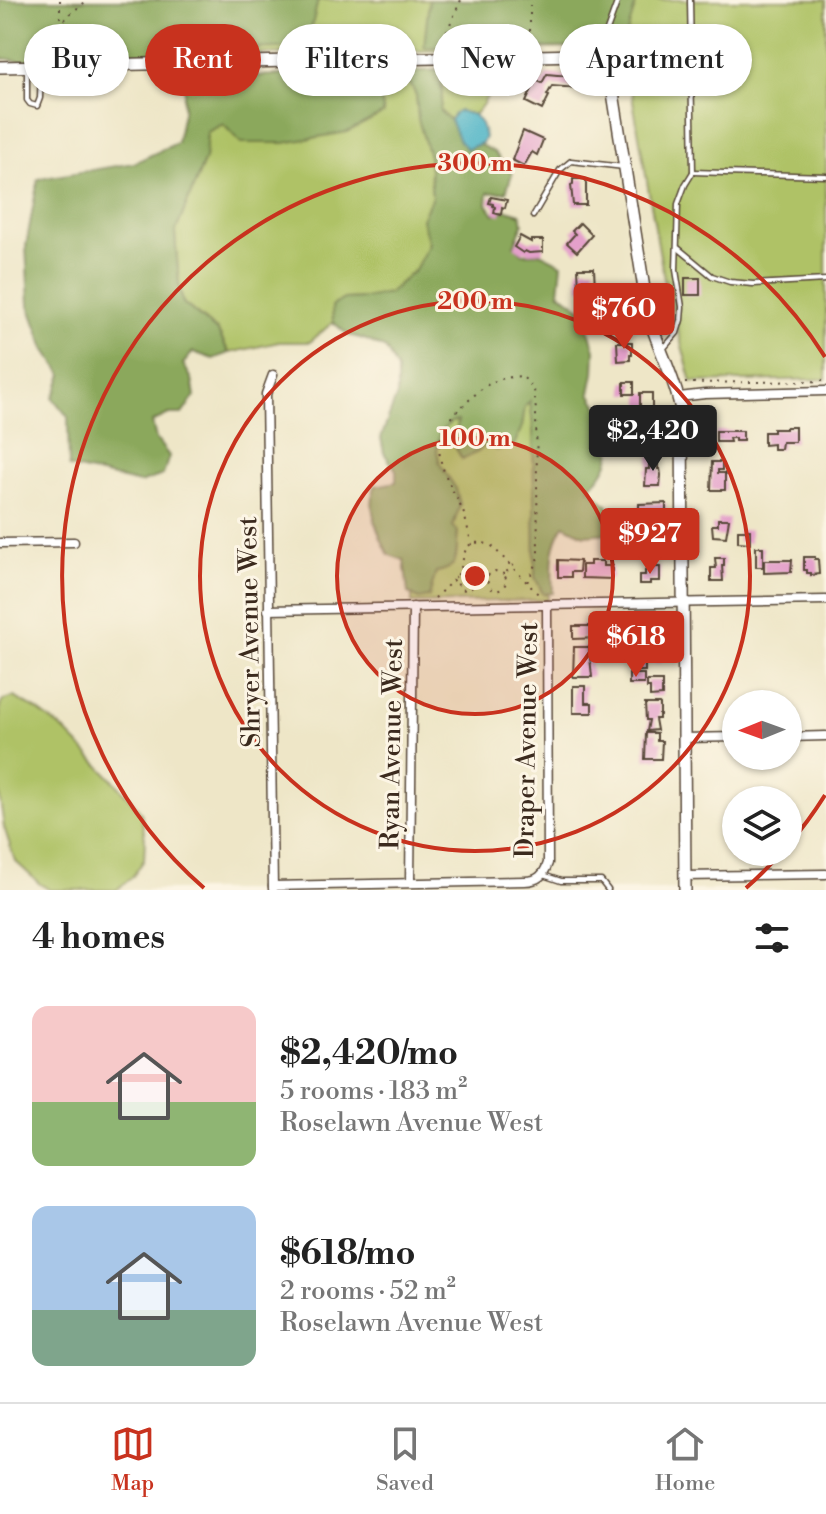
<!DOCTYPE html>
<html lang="en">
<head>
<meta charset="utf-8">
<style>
  :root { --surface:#fff; --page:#f2f2f2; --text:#222; --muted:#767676; --line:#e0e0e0; --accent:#c8321e }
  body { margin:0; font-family:"Libre Bodoni",serif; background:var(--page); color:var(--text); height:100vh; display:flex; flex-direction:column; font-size:30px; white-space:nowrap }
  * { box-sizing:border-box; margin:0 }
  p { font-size:26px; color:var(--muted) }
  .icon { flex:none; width:44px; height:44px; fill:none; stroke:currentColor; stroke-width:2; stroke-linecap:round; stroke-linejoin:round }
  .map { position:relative; height:890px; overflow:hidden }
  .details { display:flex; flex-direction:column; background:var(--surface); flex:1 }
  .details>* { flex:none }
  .hud { position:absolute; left:24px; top:24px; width:778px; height:72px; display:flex; gap:16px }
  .needle { width:52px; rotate:269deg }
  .buttons { position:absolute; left:722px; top:690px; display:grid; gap:16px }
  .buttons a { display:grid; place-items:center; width:80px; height:80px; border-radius:50%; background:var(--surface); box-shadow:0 2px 6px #0004; font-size:40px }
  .price { position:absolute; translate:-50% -68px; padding:0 18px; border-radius:8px; background:var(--accent); color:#fff; font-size:26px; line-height:52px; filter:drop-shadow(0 2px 4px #0008) }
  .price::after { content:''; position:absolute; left:50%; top:48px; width:24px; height:18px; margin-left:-12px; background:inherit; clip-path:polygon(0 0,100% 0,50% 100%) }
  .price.current { background:#222; color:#fff }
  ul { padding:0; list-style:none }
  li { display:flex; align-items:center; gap:24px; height:200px; padding:0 32px }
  li span { display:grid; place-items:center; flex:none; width:224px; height:160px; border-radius:16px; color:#555 }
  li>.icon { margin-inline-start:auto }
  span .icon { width:96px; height:96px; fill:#fffc; stroke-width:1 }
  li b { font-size:34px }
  h2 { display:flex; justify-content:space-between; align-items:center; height:96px; padding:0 32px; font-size:34px }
  .tag { padding:0 28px; border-radius:36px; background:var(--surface); box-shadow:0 2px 6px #0004; font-size:28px; line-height:72px }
  .tag.current { background:var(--accent); color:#fff }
  .tabs { display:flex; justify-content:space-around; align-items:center; height:112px; border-top:2px solid var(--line); background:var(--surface); font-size:22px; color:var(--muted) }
  .tabs a { display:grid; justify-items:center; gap:4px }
  .tabs .current { color:var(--accent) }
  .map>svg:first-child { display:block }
  .green { fill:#afc266; stroke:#757642; stroke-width:2 }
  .forest { fill:#8ba85b; stroke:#63693c; stroke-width:2 }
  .water { fill:#48b2c6; stroke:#426e72; stroke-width:2 }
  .building { fill:#e4a0ca }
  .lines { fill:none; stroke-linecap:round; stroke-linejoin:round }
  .lane-casing { stroke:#564637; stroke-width:7 }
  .street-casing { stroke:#564637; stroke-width:11 }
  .secondary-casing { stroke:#564637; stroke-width:14 }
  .path { stroke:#564637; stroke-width:2; stroke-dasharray:2 6; stroke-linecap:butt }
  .lane { stroke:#fff; stroke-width:4 }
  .street { stroke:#fff; stroke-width:8 }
  .secondary { stroke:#fff; stroke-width:11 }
  .ring { fill:none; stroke:#c8321e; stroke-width:4 }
  .labels { text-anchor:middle; stroke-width:6; stroke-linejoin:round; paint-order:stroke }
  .street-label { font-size:26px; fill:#3b2a1e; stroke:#fcf5e5 }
  .centre { fill:#c8321e; stroke:#fcf5e5; stroke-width:4 }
  .ring-label { font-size:24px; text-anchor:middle; font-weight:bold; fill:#c8321e; stroke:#fcf5e5; stroke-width:6; stroke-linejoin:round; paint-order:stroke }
</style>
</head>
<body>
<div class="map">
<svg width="826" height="890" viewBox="0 0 826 890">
  <rect width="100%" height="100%" fill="#fcf5e5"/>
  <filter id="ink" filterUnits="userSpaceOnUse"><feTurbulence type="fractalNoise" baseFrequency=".0125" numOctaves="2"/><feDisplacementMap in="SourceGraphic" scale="16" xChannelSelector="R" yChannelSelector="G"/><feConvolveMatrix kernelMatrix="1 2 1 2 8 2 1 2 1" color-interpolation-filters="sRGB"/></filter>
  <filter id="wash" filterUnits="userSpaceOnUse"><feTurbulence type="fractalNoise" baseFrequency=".006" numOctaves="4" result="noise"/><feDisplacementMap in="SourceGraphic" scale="32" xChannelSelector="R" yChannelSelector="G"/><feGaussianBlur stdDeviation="1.8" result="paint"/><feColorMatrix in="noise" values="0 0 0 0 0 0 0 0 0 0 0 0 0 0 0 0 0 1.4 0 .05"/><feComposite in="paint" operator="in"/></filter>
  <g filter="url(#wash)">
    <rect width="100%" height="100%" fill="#eee6c7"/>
    <g class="green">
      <path d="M0,0H826V379L692,382L665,285L632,95V47L0,59Z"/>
      <path d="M492,69C492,89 488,100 474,115C463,112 456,109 450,120L439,111L442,93L440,70Z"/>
      <path d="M404,76L412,87L416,95L419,119L429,156L432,197L422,219L429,244L415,270L389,293L366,298L344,299L333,306V322L310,342H279L229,353L218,331L183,303L179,284L175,233L205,159L207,132L223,123L366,92V78Z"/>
      <path d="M542,319L548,600L412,603L405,322Z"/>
      <path d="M14,697L36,709L64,730L115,782L141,812L145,839L144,860L133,876L119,888L116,890H50L40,884L15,861L4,827L0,800V706L3,700Z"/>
    </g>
    <g class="forest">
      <path d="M0,0H318L307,47L191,51L20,61L0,58Z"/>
      <path d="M429,0H637L619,60L582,48L424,47Z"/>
      <path d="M440,70L442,93L440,111L450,120L467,149L479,144L494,152L512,174L506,192L488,193L487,204L494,214L507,210L521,214L523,224L514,245L523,254L540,253L562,264L559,292L582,309L585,316L595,350L594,373L590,393C612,428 624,457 589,488L608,506L610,533L584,535L564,525C550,547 552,568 553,593L543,594L535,577L533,428L530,401L525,407L522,427L514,445L497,450L485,445L478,452L462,459L454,445L458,421L451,422L440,433L437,451L440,464L456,489L460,505L453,526L458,532C455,554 462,568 436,572L429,597L419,599L408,593L404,560L389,555C378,534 367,510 375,486L396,482V470L384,453L381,438L397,395V370L386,349L364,339L348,335L333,322L332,306L344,299L366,298L389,293L415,270L429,244L422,219L432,197L429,156L418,119L416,95L412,87L404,76L417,71Z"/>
      <path d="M332,73L366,78V92L381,100L384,113L347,132L284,143H241L223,124L207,132L205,159L175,233L179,284L183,303L218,332L229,353L213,359L193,352L183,364L192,379L195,396L182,414H169L152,422L156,439L169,456L163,475L140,483L69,467L68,417L53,398L63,375L45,349L29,305L26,246L38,179L134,163L177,143L183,112L185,76H252Z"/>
    </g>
    <path class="water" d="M459,111L474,115L481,124L485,137L482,143L467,149L459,141L450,120L454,114Z"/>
    <g id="blocks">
      <g class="building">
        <path d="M547,74L578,77L577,88L552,86L547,95L549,96L542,110L526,102L536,80L542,83Z"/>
        <path d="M523,131L543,140L537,155L532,152L524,166L512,160Z"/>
        <path d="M573,179H586V205H573L571,185L573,184Z"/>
        <path d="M491,197L507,200L505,208L502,207L501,215L494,213L495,207L493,206V204L489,203Z"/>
        <path d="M580,223L592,235L577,252L567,243L575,234L572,231Z"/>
        <path d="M520,236L531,242V240H543V252L529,253L525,251L523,253L514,247Z"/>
        <path d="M578,268H594L595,288H579Z"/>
        <rect x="685" y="278" width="15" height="17"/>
        <rect x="600" y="291" width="15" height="11"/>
        <path d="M617,342H632V354H630V360L618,361Z"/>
        <rect x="624" y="382" width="10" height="12"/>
        <rect x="640" y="393" width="12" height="16"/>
        <path d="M646,416H663V442L646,441V433H639V425H646Z"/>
        <path d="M786,427H795V442H782L781,449H773V444L764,445V432H773V429H786Z"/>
        <path d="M716,431H743V441H735V438H729L730,442H716Z"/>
        <path d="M649,456H658V469H660L661,475L660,486H645L646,469H649Z"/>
        <path d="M712,462H722V470H718V473H725V490H711Z"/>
        <path d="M666,503V513H662V524H651V513L639,511V504Z"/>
        <path d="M718,519H729L726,537L713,536L712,525H718Z"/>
        <path d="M738,530H750V543L738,542Z"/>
        <path d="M649,535H661V549H655V557H646V541H649Z"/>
        <rect x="756" y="547" width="7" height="20"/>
        <path d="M804,557H815V559H818L819,574L811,575V573H807V570H804Z"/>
        <path d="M715,558H724V565H722L723,581H711V568H716Z"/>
        <path d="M558,560L580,561L579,572H571V577H558Z"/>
        <path d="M764,560H792L791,572L764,573Z"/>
        <path d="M590,561H603V566H612V579L582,578V565H590Z"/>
        <path d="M650,567H660V581H650V584H639V575H645V570H650Z"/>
        <rect x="636" y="622" width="7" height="9"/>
        <path d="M648,625H660V638H649Z"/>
        <path d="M573,626H599V638L573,639Z"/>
        <path d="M574,647H589L592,677H573Z"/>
        <path d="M650,647H662V663H647L646,651H650Z"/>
        <path d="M643,657V662L645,661V671H635V658Z"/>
        <rect x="629" y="674" width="15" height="10"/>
        <path d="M647,681H662V696L650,697V688H647Z"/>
        <path d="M573,686H585V703H592V713H573Z"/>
        <path d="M645,704H659L660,705V715H659V719H655L657,730L647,731L649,720H646Z"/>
        <path d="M646,733H657V741H662L661,759H645Z"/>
      </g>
    </g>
  </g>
  <g filter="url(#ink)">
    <use href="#blocks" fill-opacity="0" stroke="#564637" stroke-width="2"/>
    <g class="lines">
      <g class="lane-casing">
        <g id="lane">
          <path d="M597,58L618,0"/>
          <path d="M27,69V100L30,104L37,106L40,98L41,67"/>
          <path d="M693,172L826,176"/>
          <path d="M533,216L560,170L571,161L624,167"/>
          <path d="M678,248L712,276L730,282L753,284L826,280"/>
          <path d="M664,348L677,333L681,320L682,307L676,270L678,204L685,185L693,172L690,0"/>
          <path d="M543,875L561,881H601L608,890"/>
        </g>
      </g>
      <g class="street-casing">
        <g id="street">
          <path d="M679,397L705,394L826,391"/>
          <path d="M0,543L74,542"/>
          <path d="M268,610L826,600"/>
          <path d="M788,737L826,736"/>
          <path d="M684,738L736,737"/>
          <path d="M684,876L826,874"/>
          <path d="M410,882L413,607"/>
          <path d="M273,886L525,881C538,881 544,875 548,863L547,605"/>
          <path d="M273,889L266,394L273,375"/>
        </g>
      </g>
      <g class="secondary-casing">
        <path id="secondary" d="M0,67L583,55C598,57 608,65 611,80L648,314C658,348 676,380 682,415L685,890"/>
      </g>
      <g class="path">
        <path d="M60,0V25L71,13L88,0"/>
        <path d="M444,47L447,31L461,0"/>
        <path d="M530,47V0"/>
        <path d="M34,58L59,26"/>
        <path d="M685,383L826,381"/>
        <path d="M472,545C469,535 467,524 464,514C455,492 433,462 441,437C445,425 457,410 467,402C487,383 494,378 522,376L534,389L536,411L538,553L537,563L527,582"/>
        <path d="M504,574L495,571L487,576C487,586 493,595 503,588L507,581L504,574L518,561"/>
        <path d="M455,576C457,587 464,595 474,586L476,576L467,571L460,573"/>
        <path d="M435,598C442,590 452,582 458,574C467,560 458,535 491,545L540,596"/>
      </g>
      <use href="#lane" class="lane"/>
      <use href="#street" class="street"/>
      <use href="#secondary" class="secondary"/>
    </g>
  </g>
  <circle cx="475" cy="576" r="138" fill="#c8321e" fill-opacity=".12"/>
  <g class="ring">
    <circle cx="475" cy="576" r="138"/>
    <circle cx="475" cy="576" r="275"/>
    <path d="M825 795A413 413 0 0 1 789 844M782 852A413 413 0 0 1 746 888M204 888A413 413 0 1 1 825 357"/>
  </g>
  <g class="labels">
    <g class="street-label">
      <text transform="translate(249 632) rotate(-91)" y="9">Shryer Avenue West</text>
      <text transform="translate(526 740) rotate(-89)" y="9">Draper Avenue West</text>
      <text transform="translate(391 744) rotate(-89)" y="9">Ryan Avenue West</text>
    </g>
  </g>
  <circle cx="475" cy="576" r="12" class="centre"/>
  <g class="ring-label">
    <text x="475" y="171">300 m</text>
    <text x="475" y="309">200 m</text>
    <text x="475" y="446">100 m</text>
  </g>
</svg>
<div class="buttons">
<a><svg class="needle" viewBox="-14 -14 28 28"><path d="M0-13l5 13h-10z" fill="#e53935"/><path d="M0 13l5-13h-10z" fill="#767676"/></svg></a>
<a><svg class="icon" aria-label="layers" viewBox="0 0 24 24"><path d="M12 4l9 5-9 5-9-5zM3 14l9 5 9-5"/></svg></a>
</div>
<b class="price" style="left:624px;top:351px">$760</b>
<b class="price current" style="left:653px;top:473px">$2,420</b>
<b class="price" style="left:650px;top:576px">$927</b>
<b class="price" style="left:636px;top:679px">$618</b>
<div class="hud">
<a class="tag">Buy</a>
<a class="tag current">Rent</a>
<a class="tag">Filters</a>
<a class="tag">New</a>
<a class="tag">Apartment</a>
</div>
</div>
<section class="details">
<h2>4 homes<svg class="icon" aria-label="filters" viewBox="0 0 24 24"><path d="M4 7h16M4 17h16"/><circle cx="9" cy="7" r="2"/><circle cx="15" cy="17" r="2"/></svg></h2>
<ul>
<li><span style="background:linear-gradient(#f6c9c9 60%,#8fb573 0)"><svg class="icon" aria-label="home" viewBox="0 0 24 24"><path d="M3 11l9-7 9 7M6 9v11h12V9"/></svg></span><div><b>$2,420/mo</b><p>5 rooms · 183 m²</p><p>Roselawn Avenue West</p></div></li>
<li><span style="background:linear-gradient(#a9c7e8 65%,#7fa58c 0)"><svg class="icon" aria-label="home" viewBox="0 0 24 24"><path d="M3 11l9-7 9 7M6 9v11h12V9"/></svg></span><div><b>$618/mo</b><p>2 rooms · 52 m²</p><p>Roselawn Avenue West</p></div></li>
</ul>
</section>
<nav class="tabs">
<a class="current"><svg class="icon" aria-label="map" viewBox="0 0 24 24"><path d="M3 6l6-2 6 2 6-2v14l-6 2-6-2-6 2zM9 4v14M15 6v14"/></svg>Map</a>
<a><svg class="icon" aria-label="saved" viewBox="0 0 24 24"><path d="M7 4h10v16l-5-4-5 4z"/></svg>Saved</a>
<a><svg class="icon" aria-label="home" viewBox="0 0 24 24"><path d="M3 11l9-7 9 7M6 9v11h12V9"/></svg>Home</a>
</nav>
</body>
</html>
